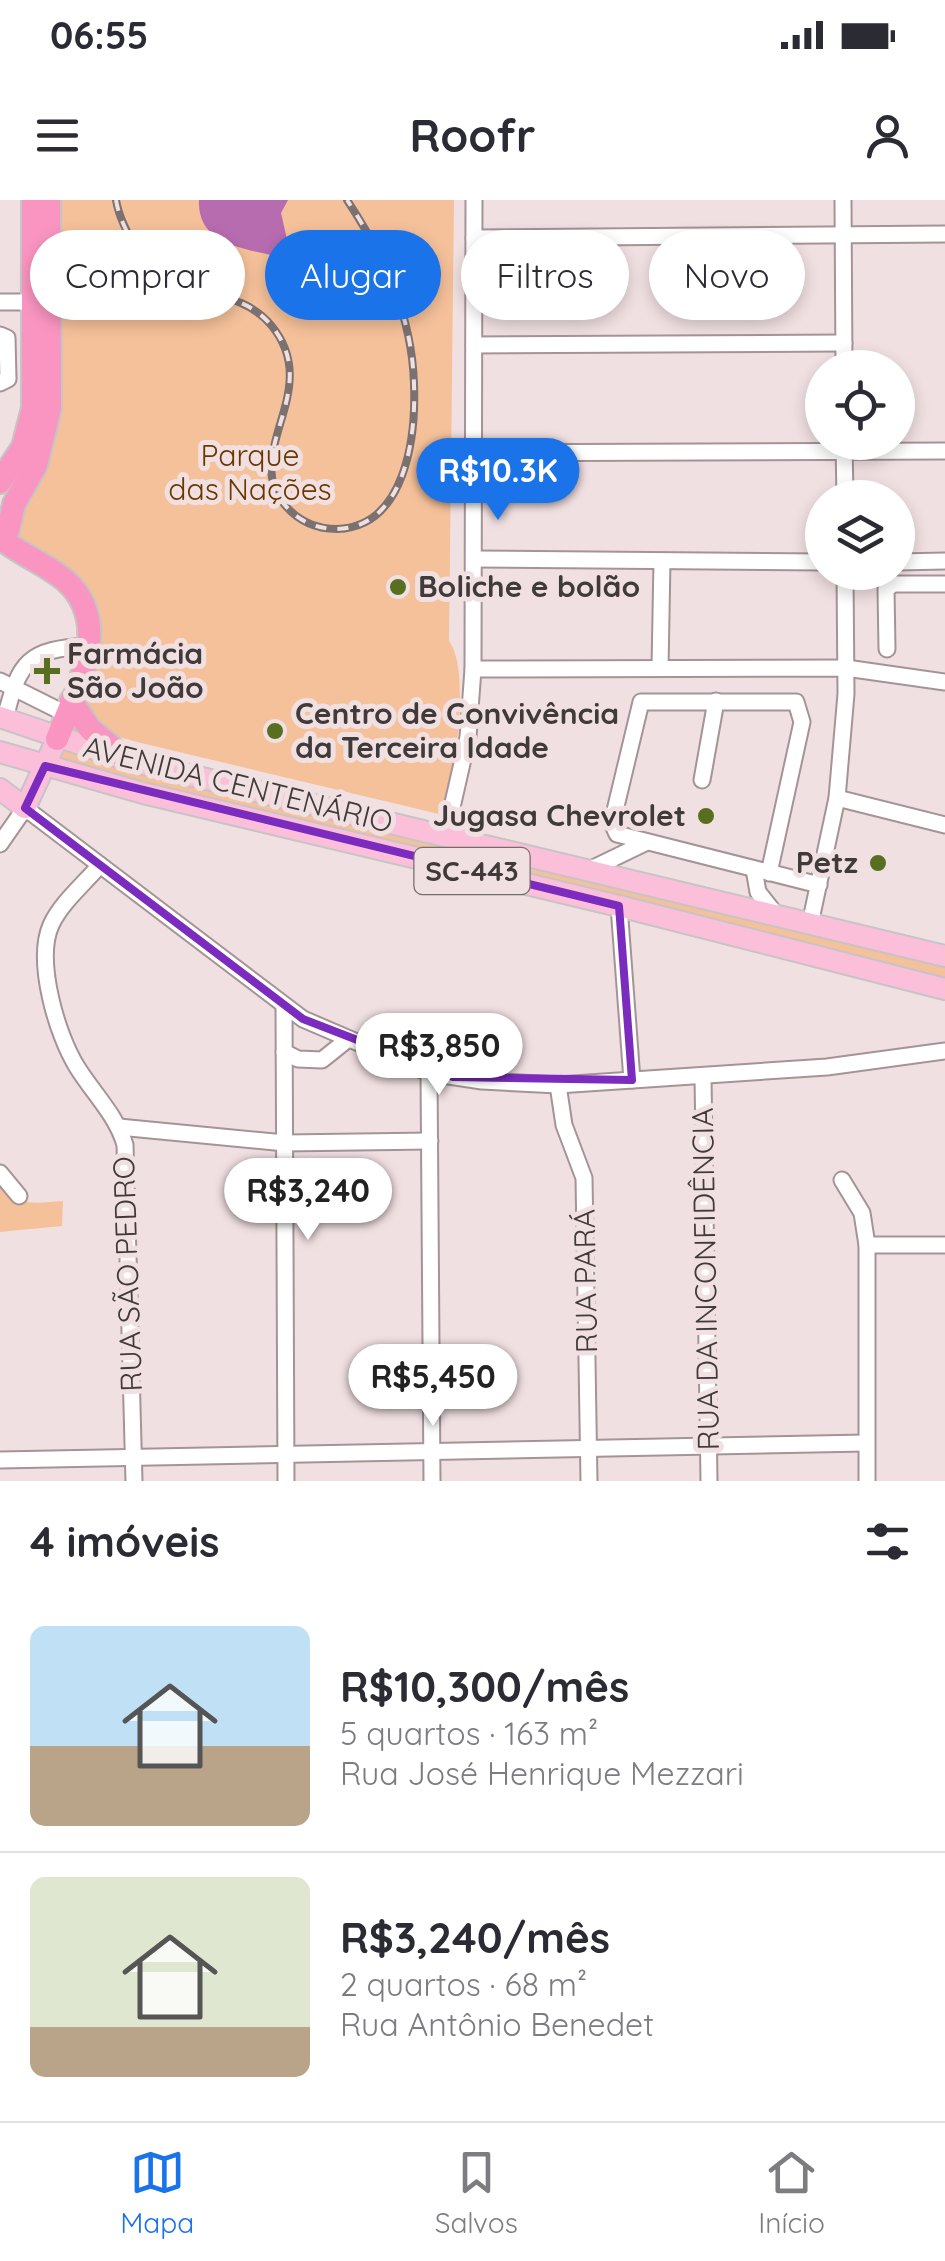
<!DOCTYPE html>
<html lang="pt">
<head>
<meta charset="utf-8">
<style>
  :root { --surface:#fff; --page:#f2f2f3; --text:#2b2b33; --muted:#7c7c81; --line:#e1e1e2; --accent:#1a73e8 }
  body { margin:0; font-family:Quicksand,sans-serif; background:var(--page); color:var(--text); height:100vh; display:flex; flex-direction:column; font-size:38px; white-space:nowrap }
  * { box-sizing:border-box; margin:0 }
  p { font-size:32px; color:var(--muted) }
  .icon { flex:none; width:55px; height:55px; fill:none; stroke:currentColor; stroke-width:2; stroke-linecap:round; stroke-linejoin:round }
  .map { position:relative; height:1281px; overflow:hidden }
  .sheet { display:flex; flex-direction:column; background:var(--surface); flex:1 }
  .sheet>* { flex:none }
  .hud { position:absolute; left:30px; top:30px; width:885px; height:90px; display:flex; gap:20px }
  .tools { position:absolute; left:805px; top:150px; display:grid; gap:20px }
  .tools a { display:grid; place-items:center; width:110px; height:110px; border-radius:50%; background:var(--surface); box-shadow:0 5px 15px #0003; font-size:50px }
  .price { position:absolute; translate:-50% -85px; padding:0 22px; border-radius:35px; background:#fff; color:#222; font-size:32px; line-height:65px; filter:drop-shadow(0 2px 5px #0008) }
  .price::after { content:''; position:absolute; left:50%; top:60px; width:30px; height:22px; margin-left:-15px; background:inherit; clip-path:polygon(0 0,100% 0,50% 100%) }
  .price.on { background:var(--accent); color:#fff }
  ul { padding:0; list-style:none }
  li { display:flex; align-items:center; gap:30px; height:250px; padding:0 30px }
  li+li { border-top:2px solid var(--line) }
  li span { display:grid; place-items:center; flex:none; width:280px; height:200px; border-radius:15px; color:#555 }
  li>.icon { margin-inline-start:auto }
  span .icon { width:120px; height:120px; fill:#fffc; stroke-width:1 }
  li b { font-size:42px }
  h2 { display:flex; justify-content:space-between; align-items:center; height:120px; padding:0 30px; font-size:42px }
  .chip { padding:0 35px; border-radius:45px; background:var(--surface); box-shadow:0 5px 15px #0003; font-size:35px; line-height:90px }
  .chip.on { background:var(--accent); color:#fff }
  .status { display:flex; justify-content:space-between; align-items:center; height:70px; padding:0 50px; background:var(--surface); direction:ltr }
  .status svg { height:28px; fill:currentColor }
  header { display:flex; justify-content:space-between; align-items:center; height:130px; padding:0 30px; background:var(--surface); font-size:45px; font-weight:700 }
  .tab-bar { display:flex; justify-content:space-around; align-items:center; height:140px; border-top:2px solid var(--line); background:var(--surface); font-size:28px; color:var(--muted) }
  .tab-bar a { display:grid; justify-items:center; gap:5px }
  .tab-bar .on { color:var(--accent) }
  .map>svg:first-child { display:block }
  .green { fill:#f5c19a }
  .water { fill:#b76caf }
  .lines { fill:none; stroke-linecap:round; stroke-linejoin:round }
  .minor-casing { stroke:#a49495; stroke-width:19 }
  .major-casing { stroke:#c6c4c4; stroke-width:24 }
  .highway-casing { stroke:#c6c4c4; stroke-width:26 }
  .minor { stroke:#fff; stroke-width:15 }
  .major { stroke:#fcbfda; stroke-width:20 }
  .highway { stroke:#fa95c1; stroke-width:22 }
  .rail-casing { stroke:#7b7171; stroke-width:8 }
  .rail { stroke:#f1e0e1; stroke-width:4; stroke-dasharray:11; stroke-linecap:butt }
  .marked { fill:none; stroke:#7b2cbf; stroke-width:8; stroke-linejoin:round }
  .poi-dot { fill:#586f1f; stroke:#f1e0e1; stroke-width:4 }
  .labels { text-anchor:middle; stroke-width:10; stroke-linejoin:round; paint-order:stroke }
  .shield { fill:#f1e0e1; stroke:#756c6c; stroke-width:2.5 }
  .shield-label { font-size:28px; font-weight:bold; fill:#403a3a }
  .park-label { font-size:30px; fill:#6b3700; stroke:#f1e0e1 }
  .poi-label { font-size:30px; font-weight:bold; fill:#403a3a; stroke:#f1e0e1; text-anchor:start }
  .street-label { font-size:30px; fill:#403a3a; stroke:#f1e0e1 }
</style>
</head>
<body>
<div class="status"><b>06:55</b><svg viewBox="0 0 49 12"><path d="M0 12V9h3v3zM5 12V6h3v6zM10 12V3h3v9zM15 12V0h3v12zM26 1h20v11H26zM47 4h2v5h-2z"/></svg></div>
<header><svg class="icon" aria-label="menu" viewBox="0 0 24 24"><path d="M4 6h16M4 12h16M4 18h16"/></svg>Roofr<svg class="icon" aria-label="person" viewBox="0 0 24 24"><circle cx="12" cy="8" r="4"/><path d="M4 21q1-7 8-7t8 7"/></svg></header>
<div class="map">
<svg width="945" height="1281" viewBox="0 0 945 1281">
  <rect width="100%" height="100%" fill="#f1e0e1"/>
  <g class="green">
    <path d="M52,0H454L449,441C471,469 456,583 439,614L137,542L100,532L81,517L91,408L13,343Z"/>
    <path d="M64,550L945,764V781L55,566Z"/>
    <path d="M0,985C19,1007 35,1003 63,1001L62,1026L0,1032Z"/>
  </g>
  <path class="water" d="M199,0H288L281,13L289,48L275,56C240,48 197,43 199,0Z"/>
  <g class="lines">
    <g class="minor-casing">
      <g id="minor">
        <path d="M843,0L844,168"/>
        <path d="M474,38L945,34"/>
        <path d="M0,102H33"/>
        <path d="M0,135L7,138L8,179L0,183"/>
        <path d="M474,145L844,143"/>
        <path d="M844,242L845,298"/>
        <path d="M475,253L945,251"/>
        <path d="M476,359L822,362"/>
        <path d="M898,362L945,361"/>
        <path d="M887,449L886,389L894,384H945"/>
        <path d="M660,468L662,361"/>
        <path d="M473,469L846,468L945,482"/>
        <path d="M0,481L66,514"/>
        <path d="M5,519C19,461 28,449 89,446"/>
        <path d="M702,580L716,501"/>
        <path d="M837,598L945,625"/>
        <path d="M445,638L468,537L473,469L474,0"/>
        <path d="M0,644L25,608L303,819L429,873L482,881L558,885L827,867L945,851"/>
        <path d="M100,665C84,684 61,703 51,725C35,761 57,835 77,867C93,893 117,916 125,945L134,1281"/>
        <path d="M754,669L758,692L777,716"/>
        <path d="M587,671L647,642"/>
        <path d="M769,673L802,522L796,502H641L612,623L617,634L819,685"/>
        <path d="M619,706L632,880"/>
        <path d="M810,724L837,598L846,494L845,372"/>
        <path d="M284,806L286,1281"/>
        <path d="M284,852L298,859L322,860L347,840"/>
        <path d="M429,873L432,1281"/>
        <path d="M703,877L709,1281"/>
        <path d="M558,885L564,925L584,978L589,1281"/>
        <path d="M119,927L285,943L430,941"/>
        <path d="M0,973L19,996"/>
        <path d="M842,980L862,1013L867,1045V1281"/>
        <path d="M867,1045H945"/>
        <path d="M0,1260L866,1243"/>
      </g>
    </g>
    <g class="major-casing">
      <g id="major">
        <path d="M0,517L127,560L945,756"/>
        <path d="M0,552L143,593L619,706L945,789"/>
        <path d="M0,589L25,608L57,539"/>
      </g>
    </g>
    <g class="highway-casing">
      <g id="highway">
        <path d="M0,282L23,247L33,208V0"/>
        <path d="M8,330L14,304L36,265L50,208L49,0"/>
        <path d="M7,343C26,357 49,366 66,381C114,424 76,490 57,539"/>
        <path d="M71,501L90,529L127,560"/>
      </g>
    </g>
    <use href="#minor" class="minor"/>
    <use href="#major" class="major"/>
    <use href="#highway" class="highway"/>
    <g class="rail-casing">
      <path id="rail" d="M116,0C119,18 127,33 137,49C173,110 231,78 271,125C325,190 241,251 284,304C297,320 315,329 337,329C406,327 416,236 414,184C412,115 384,56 347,0"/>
    </g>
    <use href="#rail" class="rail"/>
  </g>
  <path class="marked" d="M45,566L619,706L632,880L453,877L303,819L25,608Z"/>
  <g class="poi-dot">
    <circle cx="398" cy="387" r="10"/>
    <path d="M42 456h10v10h10v10h-10v10h-10v-10h-10v-10h10z"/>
    <circle cx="275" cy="531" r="10"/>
    <circle cx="706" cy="616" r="10"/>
    <circle cx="878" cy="663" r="10"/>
  </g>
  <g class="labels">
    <rect class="shield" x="414.5" y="648" width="115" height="46" rx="8"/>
    <g class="shield-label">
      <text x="472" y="681">SC-443</text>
    </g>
    <g class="park-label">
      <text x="250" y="266">Parque<tspan x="250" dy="34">das Nações</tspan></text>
    </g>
    <g class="poi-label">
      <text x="418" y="397">Boliche e bolão</text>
      <text x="67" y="464">Farmácia<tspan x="67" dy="34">São João</tspan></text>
      <text x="295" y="524">Centro de Convivência<tspan x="295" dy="34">da Terceira Idade</tspan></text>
      <text x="686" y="626" text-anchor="end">Jugasa Chevrolet</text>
      <text x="858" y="673" text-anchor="end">Petz</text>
    </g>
    <g class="street-label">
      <text transform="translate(238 585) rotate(14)" y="10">AVENIDA CENTENÁRIO</text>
      <text transform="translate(128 1074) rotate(-92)" y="10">RUA SÃO PEDRO</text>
      <text transform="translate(706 1079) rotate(-91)" y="10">RUA DA INCONFIDÊNCIA</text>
      <text transform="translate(586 1081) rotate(-91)" y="10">RUA PARÁ</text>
    </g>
  </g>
</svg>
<div class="tools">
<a><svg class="icon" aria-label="locate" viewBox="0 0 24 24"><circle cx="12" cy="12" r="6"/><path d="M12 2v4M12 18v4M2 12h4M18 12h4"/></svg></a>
<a><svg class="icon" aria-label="layers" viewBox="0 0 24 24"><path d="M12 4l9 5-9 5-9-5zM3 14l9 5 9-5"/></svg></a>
</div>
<b class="price on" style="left:498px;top:323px">R$10.3K</b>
<b class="price" style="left:439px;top:898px">R$3,850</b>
<b class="price" style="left:308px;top:1043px">R$3,240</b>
<b class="price" style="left:433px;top:1229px">R$5,450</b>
<div class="hud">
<a class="chip">Comprar</a>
<a class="chip on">Alugar</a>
<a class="chip">Filtros</a>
<a class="chip">Novo</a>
</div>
</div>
<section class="sheet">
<h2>4 imóveis<svg class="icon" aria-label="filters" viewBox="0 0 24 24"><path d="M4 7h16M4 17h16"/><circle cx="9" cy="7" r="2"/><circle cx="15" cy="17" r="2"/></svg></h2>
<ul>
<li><span style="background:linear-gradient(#bfe0f5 60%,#b9a48a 0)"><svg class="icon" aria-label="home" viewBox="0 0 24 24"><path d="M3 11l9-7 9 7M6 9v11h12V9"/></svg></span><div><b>R$10,300/mês</b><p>5 quartos · 163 m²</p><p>Rua José Henrique Mezzari</p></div></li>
<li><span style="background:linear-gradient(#dfe7d0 75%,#b9a48a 0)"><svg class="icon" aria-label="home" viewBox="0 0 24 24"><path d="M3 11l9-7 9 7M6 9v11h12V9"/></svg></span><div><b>R$3,240/mês</b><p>2 quartos · 68 m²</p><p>Rua Antônio Benedet</p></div></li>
</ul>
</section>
<nav class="tab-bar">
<a class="on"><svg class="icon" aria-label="map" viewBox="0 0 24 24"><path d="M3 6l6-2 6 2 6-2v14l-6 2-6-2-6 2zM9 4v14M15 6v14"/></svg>Mapa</a>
<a><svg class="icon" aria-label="saved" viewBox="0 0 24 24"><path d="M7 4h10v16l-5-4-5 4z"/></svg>Salvos</a>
<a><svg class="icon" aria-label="home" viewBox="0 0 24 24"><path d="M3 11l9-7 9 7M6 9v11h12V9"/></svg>Início</a>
</nav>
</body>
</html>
